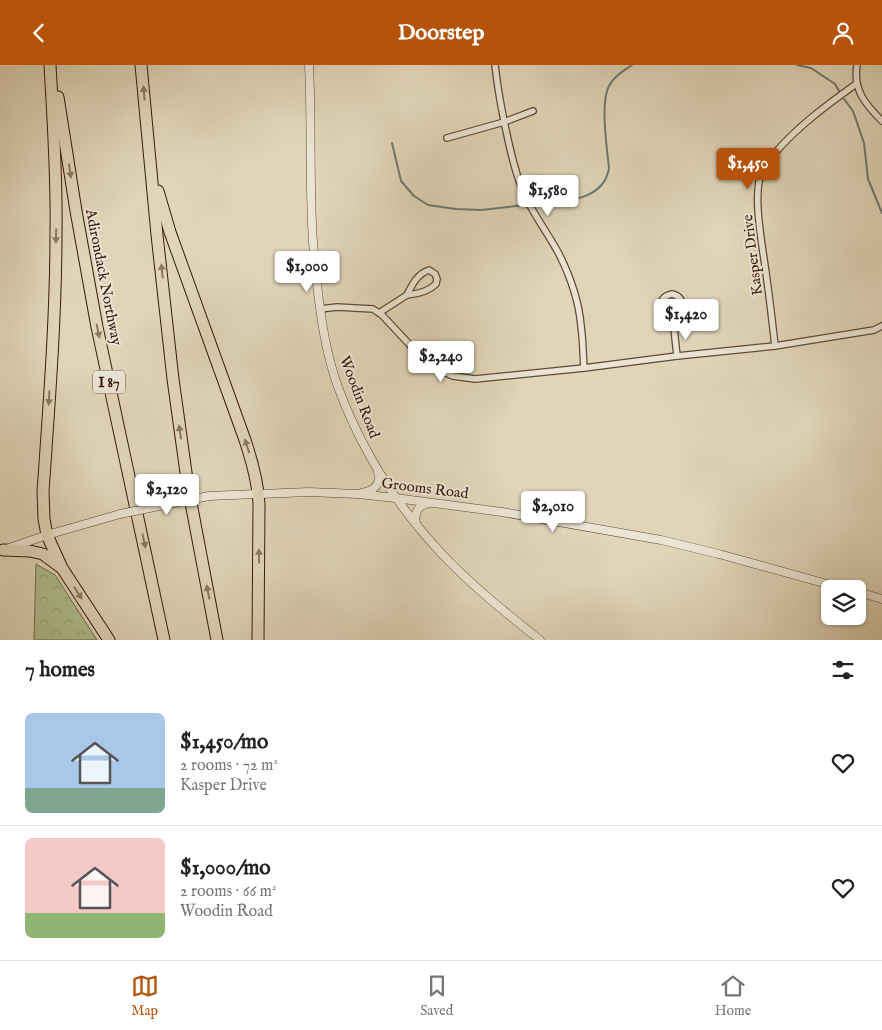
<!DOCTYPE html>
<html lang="en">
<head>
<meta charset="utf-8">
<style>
  :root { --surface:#fff; --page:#f2f2f2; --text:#222; --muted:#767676; --line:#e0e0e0; --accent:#b45309 }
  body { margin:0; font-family:"IM FELL English",serif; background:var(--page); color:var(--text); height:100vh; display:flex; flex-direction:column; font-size:19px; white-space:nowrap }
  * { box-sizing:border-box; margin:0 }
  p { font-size:16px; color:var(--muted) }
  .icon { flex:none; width:28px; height:28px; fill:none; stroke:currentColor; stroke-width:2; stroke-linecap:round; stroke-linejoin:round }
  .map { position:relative; height:575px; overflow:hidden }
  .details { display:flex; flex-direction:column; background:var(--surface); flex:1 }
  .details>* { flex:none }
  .tools { position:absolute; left:821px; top:515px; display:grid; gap:10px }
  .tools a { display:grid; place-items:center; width:45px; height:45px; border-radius:8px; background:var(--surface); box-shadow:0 1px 4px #0004; font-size:25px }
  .price { position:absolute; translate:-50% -42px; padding:0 11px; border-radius:5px; background:#fff; color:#222; font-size:16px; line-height:32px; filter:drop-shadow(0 1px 2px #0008) }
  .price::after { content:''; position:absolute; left:50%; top:30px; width:15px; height:11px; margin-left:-8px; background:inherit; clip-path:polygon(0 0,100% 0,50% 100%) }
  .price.active { background:var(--accent); color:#fff }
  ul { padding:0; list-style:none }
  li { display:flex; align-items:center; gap:15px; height:125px; padding:0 25px }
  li+li { border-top:1px solid var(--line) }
  li span { display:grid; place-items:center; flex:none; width:140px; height:100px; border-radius:8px; color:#555 }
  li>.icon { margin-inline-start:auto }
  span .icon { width:60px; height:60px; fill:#fffc; stroke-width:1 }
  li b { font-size:21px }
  h2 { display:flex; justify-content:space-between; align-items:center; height:60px; padding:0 25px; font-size:21px }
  header { display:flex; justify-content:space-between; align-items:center; height:65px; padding:0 25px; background:var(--accent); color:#fff; font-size:22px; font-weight:800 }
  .tabs { display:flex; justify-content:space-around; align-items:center; height:70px; border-top:1px solid var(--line); background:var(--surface); font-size:14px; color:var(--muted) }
  .tabs a { display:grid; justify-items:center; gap:2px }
  .tabs .active { color:var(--accent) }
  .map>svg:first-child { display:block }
  .forest { fill:url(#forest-crowns); stroke:#746c4e }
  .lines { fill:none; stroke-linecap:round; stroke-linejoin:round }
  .stream { stroke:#6f7970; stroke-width:2 }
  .minor-casing { stroke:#614937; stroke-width:8 }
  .tertiary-casing { stroke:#614937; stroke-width:9 }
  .motorway-casing { stroke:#371a0c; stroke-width:13 }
  .minor { stroke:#ebe4d2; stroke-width:5.5 }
  .tertiary { stroke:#ebe4d2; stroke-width:8 }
  .motorway { stroke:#e0d5b9; stroke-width:11 }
  .tertiary-bridge-casing { stroke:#614937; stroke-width:9; stroke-linecap:butt }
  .tertiary-bridge { stroke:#ebe4d2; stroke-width:8 }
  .oneway { fill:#8c7862 }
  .labels { text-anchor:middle; stroke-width:4; stroke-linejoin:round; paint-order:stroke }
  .shield { fill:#ebe4d2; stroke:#6d5747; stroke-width:1 }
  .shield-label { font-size:14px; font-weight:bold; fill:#371a0c }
  .street-label { font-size:15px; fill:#371a0c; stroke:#ebe4d2 }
</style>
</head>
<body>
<header><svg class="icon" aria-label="back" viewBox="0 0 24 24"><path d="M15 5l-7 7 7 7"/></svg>Doorstep<svg class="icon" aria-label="person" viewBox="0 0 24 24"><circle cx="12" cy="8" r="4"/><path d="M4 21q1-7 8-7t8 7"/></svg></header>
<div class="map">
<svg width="882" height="575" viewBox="0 0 882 575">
  <defs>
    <pattern id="forest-crowns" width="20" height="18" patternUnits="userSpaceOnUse" patternTransform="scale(1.25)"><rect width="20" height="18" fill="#b0be91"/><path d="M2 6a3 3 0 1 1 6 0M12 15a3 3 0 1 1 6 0" fill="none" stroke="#98a37c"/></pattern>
  </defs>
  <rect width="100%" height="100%" fill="#e0d5b9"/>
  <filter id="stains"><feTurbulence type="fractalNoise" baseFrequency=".004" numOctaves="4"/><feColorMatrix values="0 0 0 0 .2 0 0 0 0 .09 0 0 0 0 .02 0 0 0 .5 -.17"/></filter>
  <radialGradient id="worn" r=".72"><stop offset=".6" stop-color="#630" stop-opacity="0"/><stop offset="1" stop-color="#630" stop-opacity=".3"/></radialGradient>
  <path class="forest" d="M36,499L55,510L97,575H34Z"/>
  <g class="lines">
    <g class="stream">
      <path d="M797,0L811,3L835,19L839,26"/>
      <path d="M844,34L853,46L864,78L868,114L882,148"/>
      <path d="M392,78L401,116L414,131L428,140L456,144L481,145L525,140"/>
      <path d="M535,139C562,136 604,137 609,103C607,84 600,37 609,21C614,11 623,6 632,0"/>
    </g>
    <g class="minor-casing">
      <g id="minor">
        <path d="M495,0C498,27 503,53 509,79C513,97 518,116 526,133C536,153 549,170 559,189C570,211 579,237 581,261C583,275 583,289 584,303"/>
        <path d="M857,0C853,25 865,39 882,56"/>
        <path d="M447,73L504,57L533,46"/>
        <path d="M429,205L435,209L437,214L436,219C428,227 418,229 407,230C412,220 417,209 429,205Z"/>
        <path d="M672,229C689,233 681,253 674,263C665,253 651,234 672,229Z"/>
        <path d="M320,244L337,242L373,244L382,250L410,280L434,303L453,311L475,314L584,303L677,291L775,281L874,265L882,261"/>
        <path d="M379,248L407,230"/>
        <path d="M674,263L677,291"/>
        <path d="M775,281C772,254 769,228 765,201C762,178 752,128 762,107C765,100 771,94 775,88C798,61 827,40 856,19"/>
      </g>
    </g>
    <g class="tertiary-casing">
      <g id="tertiary">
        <path d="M309,0C312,59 309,118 313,177C314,191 316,205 317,219C321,254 326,289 338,322C361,384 396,440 441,488C471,520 506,548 540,575"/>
        <path d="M362,428C375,425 381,420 378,407"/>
        <path d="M209,431L309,427L358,429L395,433L502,447L661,475L719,489L845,524"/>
        <path d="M416,458C414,448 418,440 429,438"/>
        <path d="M9,483L47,470L120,449"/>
        <path d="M858,527L882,534"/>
      </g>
    </g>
    <g class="motorway-casing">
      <g id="motorway">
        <path d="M50,0C53,55 57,111 56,166C56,253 49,340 43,427L44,454L47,470L62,503L109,575"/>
        <path d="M141,0L157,170L173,314L188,422L217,575"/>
        <path d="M58,32L76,146L97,262L164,575"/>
        <path d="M158,126L170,167L245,375C252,396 258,417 259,439L258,575"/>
        <path d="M3,485L30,486L43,489L59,501"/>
      </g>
    </g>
    <use href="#minor" class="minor"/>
    <use href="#tertiary" class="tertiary"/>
    <use href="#motorway" class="motorway"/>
    <g class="tertiary-bridge-casing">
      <path id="tertiary-bridge" d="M120,449L209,431"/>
    </g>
    <use href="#tertiary-bridge" class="tertiary-bridge"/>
  </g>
  <defs><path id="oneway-solid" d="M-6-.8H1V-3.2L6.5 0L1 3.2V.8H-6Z" transform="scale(1.25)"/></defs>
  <g class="oneway">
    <use href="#oneway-solid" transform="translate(144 28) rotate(-95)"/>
    <use href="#oneway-solid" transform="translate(70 106) rotate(81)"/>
    <use href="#oneway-solid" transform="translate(56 171) rotate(91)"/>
    <use href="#oneway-solid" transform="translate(162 206) rotate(-96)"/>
    <use href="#oneway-solid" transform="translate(98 266) rotate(78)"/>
    <use href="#oneway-solid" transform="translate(49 333) rotate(93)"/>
    <use href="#oneway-solid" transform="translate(180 367) rotate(-98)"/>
    <use href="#oneway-solid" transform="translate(247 381) rotate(-108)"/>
    <use href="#oneway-solid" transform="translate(144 476) rotate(78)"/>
    <use href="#oneway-solid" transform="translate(259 491) rotate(-90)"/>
    <use href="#oneway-solid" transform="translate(208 527) rotate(-101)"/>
    <use href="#oneway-solid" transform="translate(78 528) rotate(57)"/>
  </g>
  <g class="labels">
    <rect class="shield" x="93" y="305.5" width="32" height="23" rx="4"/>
    <g class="shield-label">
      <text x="109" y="322">I 87</text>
    </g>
    <g class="street-label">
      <text transform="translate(752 190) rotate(-97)" y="5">Kasper Drive</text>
      <text transform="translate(104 212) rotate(79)" y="5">Adirondack Northway</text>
      <text transform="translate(360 332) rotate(69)" y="5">Woodin Road</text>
      <text transform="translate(425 423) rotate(7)" y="5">Grooms Road</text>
    </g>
  </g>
  <rect width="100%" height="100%" filter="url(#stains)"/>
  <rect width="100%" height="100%" fill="url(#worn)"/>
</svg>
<div class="tools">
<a><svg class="icon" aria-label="layers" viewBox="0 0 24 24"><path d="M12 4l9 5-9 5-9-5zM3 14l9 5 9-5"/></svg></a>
</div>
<b class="price active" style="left:748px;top:125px">$1,450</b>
<b class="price" style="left:548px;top:152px">$1,580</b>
<b class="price" style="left:307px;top:228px">$1,000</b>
<b class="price" style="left:686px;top:276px">$1,420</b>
<b class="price" style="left:441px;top:318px">$2,240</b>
<b class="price" style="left:167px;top:451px">$2,120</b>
<b class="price" style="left:553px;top:468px">$2,010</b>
</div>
<section class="details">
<h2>7 homes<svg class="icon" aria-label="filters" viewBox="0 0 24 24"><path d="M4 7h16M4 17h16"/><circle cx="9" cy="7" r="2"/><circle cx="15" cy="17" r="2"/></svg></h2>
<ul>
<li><span style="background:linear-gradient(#a9c7e8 75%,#7fa58c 0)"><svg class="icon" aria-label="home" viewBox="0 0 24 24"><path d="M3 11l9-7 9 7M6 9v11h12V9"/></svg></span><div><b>$1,450/mo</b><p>2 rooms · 72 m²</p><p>Kasper Drive</p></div><svg class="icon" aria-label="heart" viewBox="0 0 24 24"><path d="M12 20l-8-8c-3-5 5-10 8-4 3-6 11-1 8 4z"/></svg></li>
<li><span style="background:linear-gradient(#f6c9c9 75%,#8fb573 0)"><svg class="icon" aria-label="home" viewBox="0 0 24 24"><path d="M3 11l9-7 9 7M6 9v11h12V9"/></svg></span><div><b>$1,000/mo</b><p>2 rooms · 66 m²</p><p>Woodin Road</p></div><svg class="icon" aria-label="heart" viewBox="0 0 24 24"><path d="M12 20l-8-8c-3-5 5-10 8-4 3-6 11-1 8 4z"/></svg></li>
</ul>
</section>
<nav class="tabs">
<a class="active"><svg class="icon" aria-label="map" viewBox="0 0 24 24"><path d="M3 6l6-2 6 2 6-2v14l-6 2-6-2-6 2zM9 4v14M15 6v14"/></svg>Map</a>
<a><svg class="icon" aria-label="saved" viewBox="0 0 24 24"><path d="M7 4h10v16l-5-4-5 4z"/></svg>Saved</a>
<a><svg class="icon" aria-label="home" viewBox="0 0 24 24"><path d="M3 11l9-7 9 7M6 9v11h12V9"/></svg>Home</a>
</nav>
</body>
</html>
